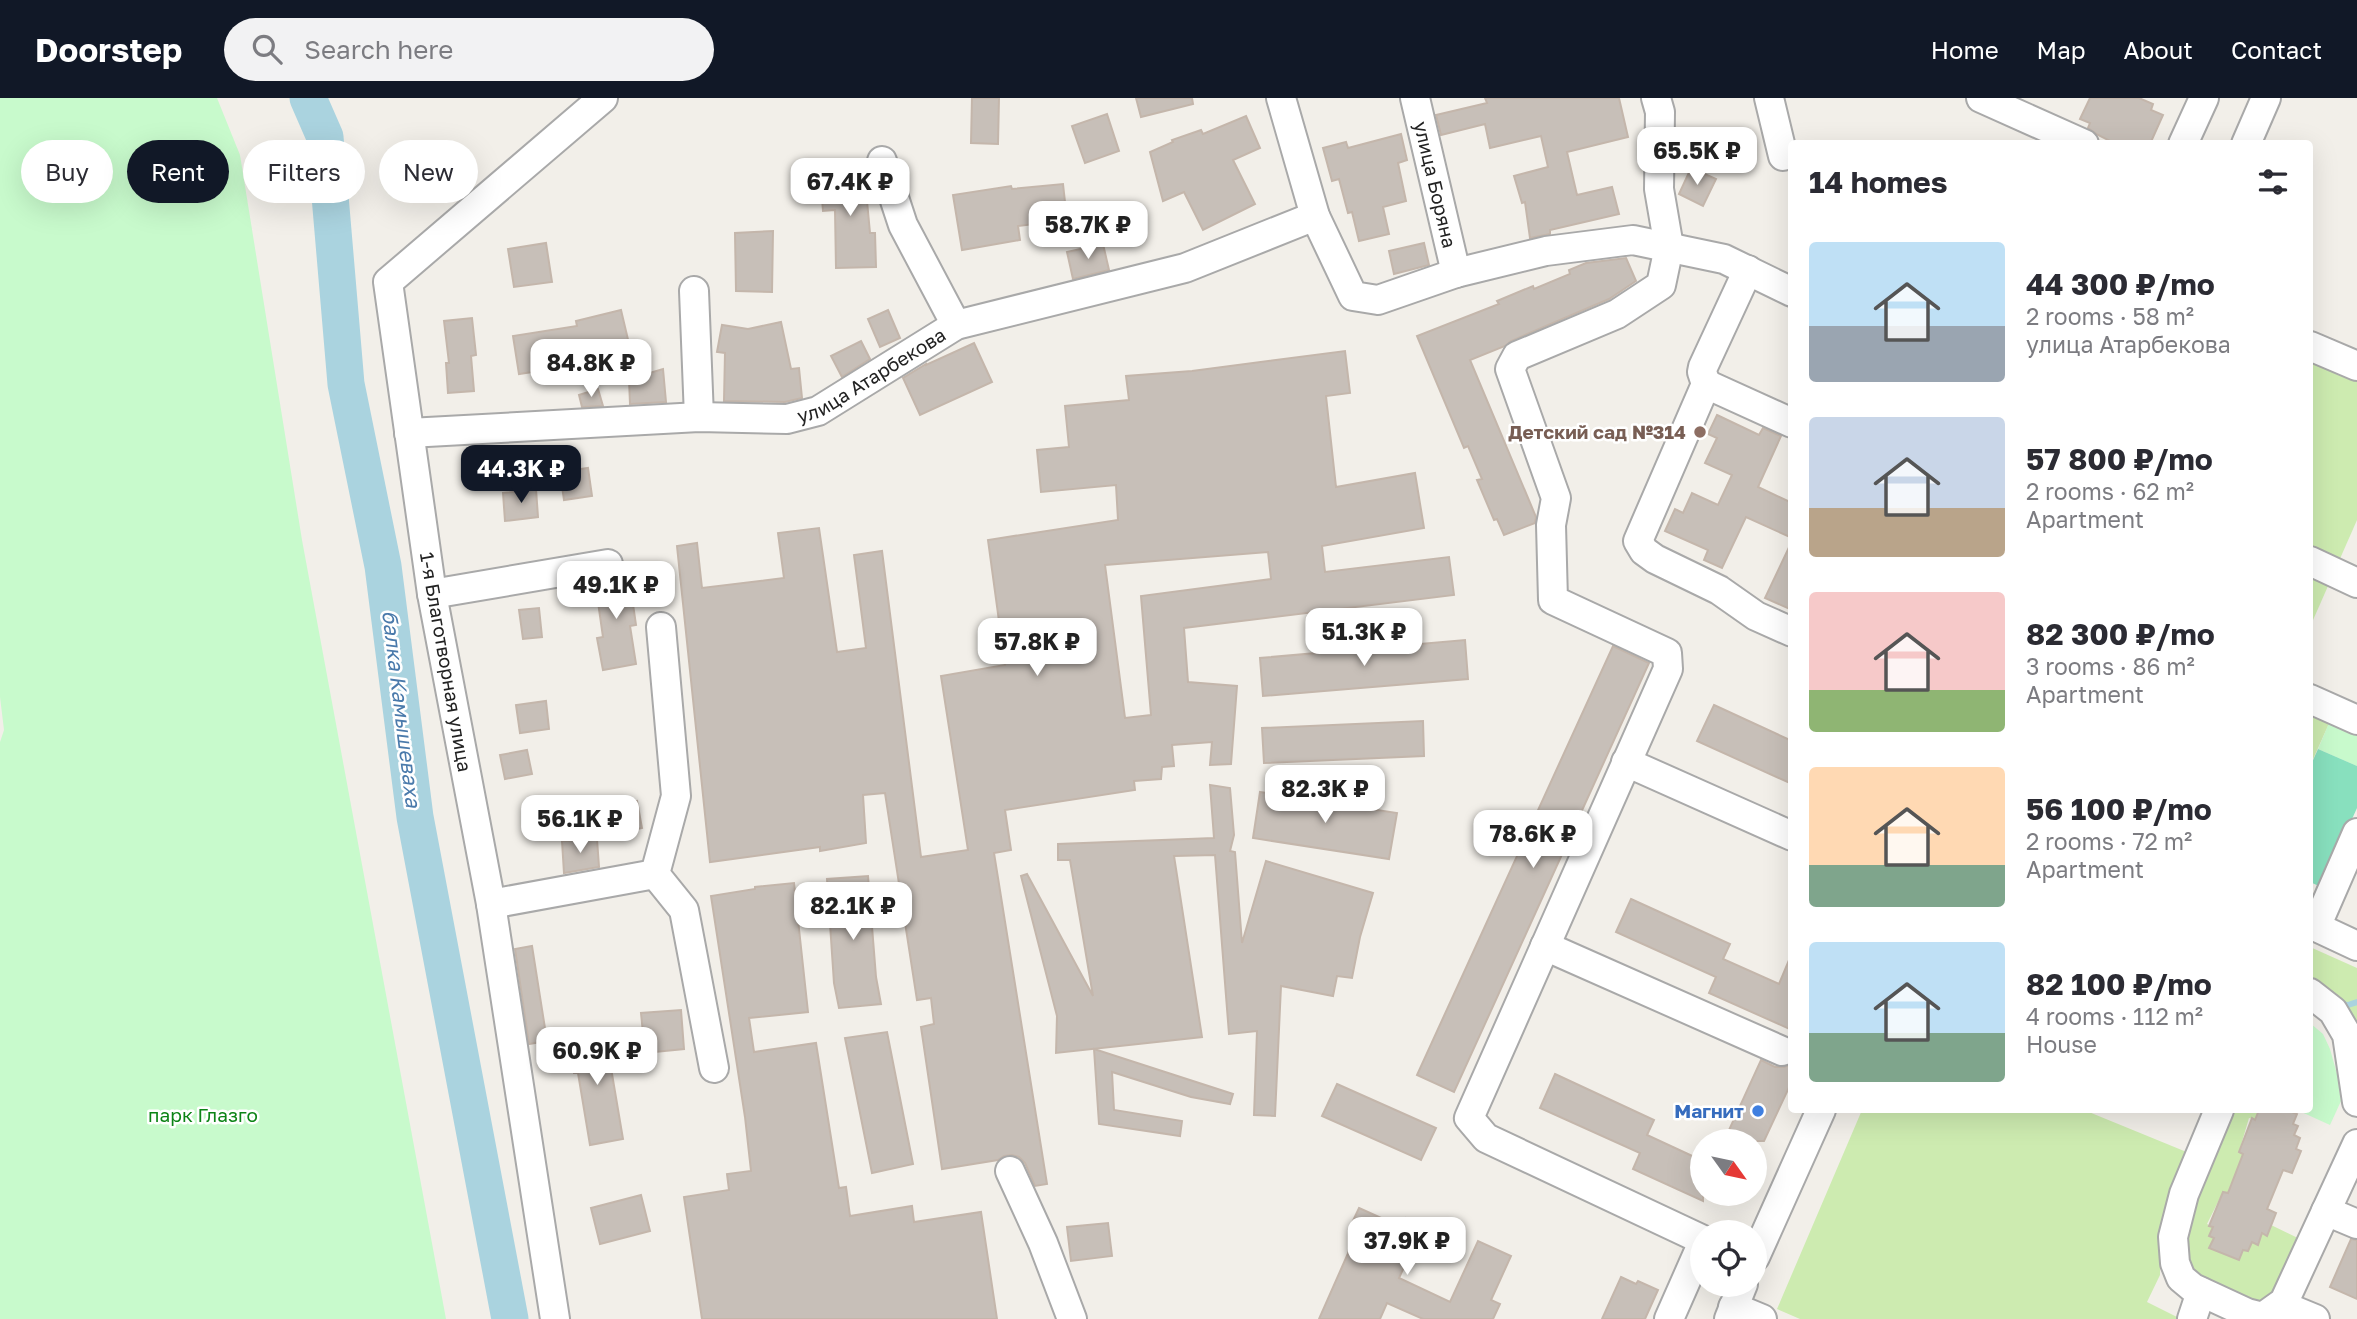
<!DOCTYPE html>
<html lang="en">
<head>
<meta charset="utf-8">
<style>
  :root { --surface:#fff; --page:#f2f2f3; --text:#2b2b33; --muted:#7c7c81; --accent:#111827 }
  body { margin:0; font-family:"Golos Text",sans-serif; background:var(--page); color:var(--text); height:100vh; display:flex; flex-direction:column; font-size:26px; white-space:nowrap }
  * { box-sizing:border-box; margin:0 }
  p { font-size:23px; color:var(--muted) }
  .icon { flex:none; width:38px; height:38px; fill:none; stroke:currentColor; stroke-width:2; stroke-linecap:round; stroke-linejoin:round }
  .map { position:relative; flex:1; overflow:hidden }
  .drawer { position:absolute; left:1788px; top:42px; width:525px; height:973px; display:flex; flex-direction:column; background:var(--surface); border-radius:7px; box-shadow:0 7px 28px #0002 }
  .drawer>* { flex:none }
  .banner { position:absolute; left:21px; top:42px; width:665px; height:63px; display:flex; gap:14px }
  .needle { width:46px; rotate:123deg }
  .buttons { position:absolute; left:1690px; top:1031px; display:grid; gap:14px }
  .buttons a { display:grid; place-items:center; width:77px; height:77px; border-radius:50%; background:var(--surface); box-shadow:0 7px 28px #0002; font-size:35px }
  .price { position:absolute; translate:-50% -60px; padding:0 16px; border-radius:14px; background:#fff; color:#222; font-size:23px; line-height:46px; filter:drop-shadow(0 2px 4px #0008) }
  .price::after { content:''; position:absolute; left:50%; top:42px; width:21px; height:16px; margin-left:-10px; background:inherit; clip-path:polygon(0 0,100% 0,50% 100%) }
  .price.selected { background:var(--accent); color:#fff }
  ul { padding:0; list-style:none }
  li { display:flex; align-items:center; gap:21px; height:175px; padding:0 21px }
  li span { display:grid; place-items:center; flex:none; width:196px; height:140px; border-radius:7px; color:#555 }
  li>.icon { margin-inline-start:auto }
  span .icon { width:84px; height:84px; fill:#fffc; stroke-width:1 }
  li b { font-size:30px }
  h2 { display:flex; justify-content:space-between; align-items:center; height:84px; padding:0 21px; font-size:30px }
  .pill { padding:0 24px; border-radius:32px; background:var(--surface); box-shadow:0 7px 28px #0002; font-size:24px; line-height:63px }
  .pill.selected { background:var(--accent); color:#fff }
  header { display:flex; align-items:center; gap:42px; box-sizing:border-box; height:98px; padding:0 35px; background:var(--accent); color:#fff }
  header strong { font-size:33px }
  nav { display:flex; gap:38px; margin-inline-start:auto; font-size:24px }
  .search { width:490px; height:63px; background:var(--page); display:flex; align-items:center; gap:18px; box-sizing:border-box; padding:0 24px; border-radius:38px; color:var(--muted); font-size:26px }
  .map>svg:first-child { display:block }
  .grass { fill:#cdebb0 }
  .park { fill:#c8facc }
  .pitch { fill:#88e0be }
  .lines { fill:none; stroke-linecap:round; stroke-linejoin:round }
  .stream { stroke:#aad3df; stroke-width:6 }
  .river { stroke:#aad3df; stroke-width:37 }
  .building { fill:#c7bfb8; stroke:#c4b6ab; stroke-width:2; fill-rule:evenodd }
  .minor-casing { stroke:#a9a9a9; stroke-width:32 }
  .minor { stroke:#fff; stroke-width:28 }
  .education-dot { fill:#8d6e63; stroke:#fff; stroke-width:2.5 }
  .shop-dot { fill:#3f7fe0; stroke:#fff; stroke-width:2.5 }
  .labels { text-anchor:middle; stroke-width:5; stroke-linejoin:round; paint-order:stroke }
  .street-label { font-size:19px; fill:#222; stroke:#fff }
  .education-label { font-size:19px; font-weight:bold; fill:#785e54; stroke:#fff; text-anchor:end }
  .shop-label { font-size:19px; font-weight:bold; fill:#366cbe; stroke:#fff; text-anchor:end }
  .park-label { font-size:19px; fill:#0c8416; stroke:#fff }
  .water-label { font-size:21px; font-style:italic; fill:#4a7aab; stroke:#fff }
</style>
</head>
<body>
<header>
<strong>Doorstep</strong>
<div class="search"><svg class="icon" aria-label="search" viewBox="0 0 24 24"><circle cx="10" cy="10" r="6"/><path d="M15 15l6 6"/></svg>Search here</div>
<nav><a>Home</a><a>Map</a><a>About</a><a>Contact</a></nav>
</header>
<div class="map">
<svg width="2357" height="1221" viewBox="0 0 2357 1221">
  <rect width="100%" height="100%" fill="#f2efe9"/>
  <g class="grass">
    <path d="M2310,249L2357,268V422L2310,529Z"/>
    <path d="M2313,614L2332,619L2310,668V622Z"/>
    <path d="M2310,849L2357,870V961L2310,886Z"/>
    <path d="M1862,1012H2084L2189,1055L2161,1124L2160,1177L2147,1204L2181,1221H1800L1777,1211Z"/>
    <path d="M2236,1012H2264L2255,1022L2249,1020L2239,1054L2243,1056L2234,1086H2231L2228,1095L2223,1094L2207,1126L2213,1129L2209,1138L2214,1140L2210,1150L2239,1162L2243,1152L2252,1144L2258,1146L2262,1135L2267,1137L2271,1127L2302,1142L2267,1209L2190,1175L2182,1131L2226,1024Z"/>
  </g>
  <g class="park">
    <path d="M0,0H217L240,57L302,442L446,1221H0V644L4,632L0,599Z"/>
    <path d="M2332,618L2357,629V668L2318,651Z"/>
    <path d="M2310,925L2323,936L2330,951L2337,976L2341,1003L2330,1027L2297,1012H2310Z"/>
  </g>
  <path class="pitch" d="M2318,651L2357,668V710L2321,789L2310,784V669Z"/>
  <g class="lines">
    <path class="stream" d="M2339,906L2348,907L2357,904"/>
    <path class="river" d="M308,0L325,39L346,286L383,468L415,719L510,1221"/>
  </g>
  <g class="building">
    <path d="M972,0H999L998,46L971,45Z"/>
    <path d="M1136,0H1192L1193,6L1141,19Z"/>
    <path d="M1485,0H1619L1628,39L1567,54L1577,97L1612,89L1619,116L1550,132V136L1530,140L1525,104L1522,105L1514,78L1548,69L1541,38L1490,50L1485,26L1441,37L1436,17L1487,5Z"/>
    <path d="M2090,0H2139L2153,6L2151,12L2163,17L2150,46H2116L2098,37L2088,30L2090,25L2080,21Z"/>
    <path d="M1107,16L1119,53L1085,65L1072,28Z"/>
    <path d="M1246,18L1260,50L1233,62L1255,106L1203,132L1184,94L1163,103L1150,54L1173,44L1172,42L1201,32L1203,36Z"/>
    <path d="M1401,36L1407,62L1398,65L1406,103L1383,109L1389,136L1359,143L1352,114L1348,115L1339,81L1332,83L1323,50L1346,44L1348,50Z"/>
    <path d="M1691,70L1716,81L1703,108L1679,96Z"/>
    <path d="M864,71L870,135H875L876,169L836,170L835,112L823,113L820,75Z"/>
    <path d="M1063,86L1067,122L1018,128L1020,142L962,152L953,97L1011,88L1012,91Z"/>
    <path d="M773,133L772,194L736,193L735,135Z"/>
    <path d="M546,145L552,184L514,189L508,151Z"/>
    <path d="M1424,145L1429,167L1394,176L1389,153Z"/>
    <path d="M1103,146L1109,172L1073,181L1067,154Z"/>
    <path d="M1626,160L1636,183L1609,201L1511,243L1505,248L1470,262L1536,419L1535,425L1504,437L1497,421L1494,422L1477,382L1482,381L1468,348L1464,350L1417,238L1499,206L1497,203L1533,188L1534,191L1570,176L1569,172L1586,165Z"/>
    <path d="M621,212L630,250L565,266V269L519,276L513,238L577,228L576,223Z"/>
    <path d="M888,212L900,240L880,249L868,221Z"/>
    <path d="M472,220L476,257L471,258L474,293L448,295L446,265H449L444,223Z"/>
    <path d="M781,224L791,271L799,270L802,300L785,304L724,303L725,255L717,254L722,227L748,231Z"/>
    <path d="M861,243L870,261L842,279L831,258Z"/>
    <path d="M974,245L992,284L920,317L903,280L926,266V267Z"/>
    <path d="M1345,253L1350,295L1326,298L1336,389L1415,375L1424,430L1322,448L1325,474L1449,459L1454,497L1184,530L1188,584L1237,588L1231,666L1210,667L1212,644L1172,647L1174,668L1162,669L1161,681L1134,683L1135,692L1005,712L1011,752L994,755L1047,1086L1035,1088L1025,1065L1019,1059L1012,1057L1004,1058L998,1062L942,1071L921,929L934,926L931,900L917,902L885,695L863,697L866,745L820,753V749L710,764L677,448L697,445L702,490L784,480L778,435L819,430L837,554L866,550L854,457L882,453L921,759L968,752L941,578L1005,567L988,442L1118,422L1116,387L1041,394L1037,352L1069,349L1065,308L1129,302L1126,278L1192,273ZM1268,454L1271,481L1141,498L1151,617L1125,620L1105,467Z"/>
    <path d="M663,271L666,304L630,306L629,281Z"/>
    <path d="M598,291L603,308L582,309L579,297Z"/>
    <path d="M1717,317L1759,337L1763,330L1781,338L1758,389L1792,405V440L1746,419L1722,470L1704,462L1708,452L1665,433L1675,411L1683,415L1692,395L1718,407L1732,377L1705,365L1717,340L1708,336Z"/>
    <path d="M588,370L592,398L564,402L560,374Z"/>
    <path d="M536,391L538,419L505,423L503,395Z"/>
    <path d="M1792,443V512L1765,500Z"/>
    <path d="M628,472L636,527L630,528L636,566L603,572L597,540L603,539L597,497L591,498L588,486L611,482L618,479L623,473Z"/>
    <path d="M539,510L542,539L523,541L519,512Z"/>
    <path d="M1465,542L1468,581L1263,598L1260,560Z"/>
    <path d="M1613,548L1649,565L1454,994L1417,977Z"/>
    <path d="M546,603L549,631L520,635L516,607Z"/>
    <path d="M1714,607L1792,643V686L1697,643Z"/>
    <path d="M1423,623L1424,658L1264,665L1262,630Z"/>
    <path d="M527,652L532,676L505,681L500,657Z"/>
    <path d="M1210,687L1230,690L1234,737L1230,753L1235,754L1242,845L1266,763L1373,795L1360,839L1352,880L1337,878L1333,898L1281,888L1275,1018L1254,1017L1257,933L1229,936L1215,757L1174,758L1202,939L1056,955L1057,918L1021,778L1027,776L1093,898L1070,762H1058V746L1214,740Z"/>
    <path d="M1260,694L1397,715L1389,761L1253,740Z"/>
    <path d="M637,703L642,730L614,736L609,709Z"/>
    <path d="M597,741L599,769L564,775L562,743Z"/>
    <path d="M868,778L876,879L881,906L839,910L834,885L827,781Z"/>
    <path d="M794,785L808,914L749,920L754,954L816,945L839,1090L846,1089L850,1118L912,1108L914,1124L981,1114L997,1221H702L684,1099L729,1092L727,1076L751,1073L745,1019L711,798L755,791V789Z"/>
    <path d="M1631,801L1730,846L1723,861L1779,886L1792,855V940L1789,938L1792,932L1709,895L1716,879L1616,834Z"/>
    <path d="M532,848L547,943L529,946L515,851Z"/>
    <path d="M681,912L684,951L645,955L641,915Z"/>
    <path d="M887,934L913,1066L872,1075L845,940Z"/>
    <path d="M609,935L614,970H611L623,1041L590,1047L578,975H574L570,941Z"/>
    <path d="M1094,951L1233,996L1230,1006L1191,999L1112,974L1114,1012L1182,1023L1180,1038L1099,1026Z"/>
    <path d="M1761,962L1775,969H1784L1792,966V983L1764,1043H1724Z"/>
    <path d="M1555,976L1654,1022L1647,1037L1703,1063V1103L1633,1071L1640,1055L1540,1010Z"/>
    <path d="M1337,986L1436,1030L1421,1062L1322,1018Z"/>
    <path d="M2259,1012H2286L2297,1016L2293,1026L2298,1028L2294,1037L2300,1040L2296,1051L2301,1053L2292,1075L2283,1072L2267,1111L2276,1115L2267,1138L2262,1135L2258,1147L2252,1144L2248,1153L2243,1152L2239,1162L2209,1150L2214,1140L2209,1138L2213,1129L2209,1128L2223,1094L2228,1095L2243,1056L2239,1054L2252,1020L2255,1022Z"/>
    <path d="M641,1097L650,1133L600,1146L591,1110Z"/>
    <path d="M1359,1110L1401,1129L1406,1120L1423,1128L1399,1180L1450,1204L1478,1143L1511,1158L1491,1202L1500,1206L1493,1221H1423L1387,1205L1380,1221H1319L1357,1135L1349,1131Z"/>
    <path d="M1108,1125L1112,1158L1071,1163L1067,1129Z"/>
    <path d="M2351,1141L2357,1142V1201L2330,1189Z"/>
    <path d="M1621,1179L1636,1186L1638,1183L1658,1192L1645,1221H1602Z"/>
  </g>
  <g class="lines">
    <g class="minor-casing">
      <g id="minor">
        <path d="M1281,0L1315,118L1353,198L1378,202L1456,175L1546,153L1633,142L1724,161L1792,194"/>
        <path id="s1" d="M1415,0L1456,175"/>
        <path d="M1656,0L1660,14L1659,91L1669,149L1661,187L1617,216L1517,258L1510,271L1556,400L1551,427L1553,502L1667,555L1668,571L1469,1020L1486,1040L1703,1142"/>
        <path d="M1769,0L1783,58"/>
        <path d="M1981,0L2084,46"/>
        <path d="M2183,46L2204,0"/>
        <path d="M2246,46L2266,0"/>
        <path d="M882,63L903,127L956,227"/>
        <path d="M694,193L699,319"/>
        <path d="M2310,248L2357,268"/>
        <path d="M1706,286L1702,274L1703,269L1748,172"/>
        <path d="M1792,325L1706,286L1638,443L1644,453L1655,461L1719,492L1756,518L1792,534"/>
        <path id="s2" d="M409,335L699,319L787,321L818,313L956,227L1185,170L1315,118"/>
        <path d="M2310,463L2357,485"/>
        <path d="M432,496L608,466"/>
        <path d="M661,529L676,698L655,776L684,812L714,970"/>
        <path d="M2310,601L2357,622"/>
        <path d="M1626,664L1792,738"/>
        <path d="M491,806L655,776"/>
        <path d="M2310,826L2357,848"/>
        <path d="M2316,829L2357,735"/>
        <path d="M1545,848L1782,953"/>
        <path d="M2310,895L2333,913L2347,937L2357,1004"/>
        <path d="M2219,1012L2184,1096L2173,1139L2175,1165L2181,1180L2193,1190L2247,1215L2263,1219L2284,1204L2357,1046"/>
        <path d="M1010,1073L1043,1145L1072,1221"/>
        <path d="M2326,1113L2357,1126"/>
        <path d="M1755,1159L1821,1012"/>
        <path d="M2281,1207L2315,1221"/>
        <path d="M1733,1209L1762,1221"/>
        <path d="M555,1221L491,806L432,496L388,184L603,0"/>
        <path d="M1669,1221L1703,1144"/>
        <path d="M1729,1221L1743,1186"/>
        <path d="M2192,1221L2201,1194"/>
      </g>
    </g>
    <use href="#minor" class="minor"/>
  </g>
  <circle class="education-dot" cx="1700" cy="334" r="7"/>
  <circle class="shop-dot" cx="1758" cy="1013" r="7"/>
  <g class="labels">
    <g class="street-label">
      <text dy="7" stroke="none"><textPath href="#s1" startOffset="89">улица Боряна</textPath></text>
      <text dy="7" stroke="none"><textPath href="#s2" startOffset="474">улица Атарбекова</textPath></text>
      <text transform="translate(446 564) rotate(80)" y="7">1-я Благотворная улица</text>
    </g>
    <g class="education-label">
      <text x="1686" y="341">Детский сад №314</text>
    </g>
    <g class="shop-label">
      <text x="1744" y="1020">Магнит</text>
    </g>
    <g class="park-label">
      <text x="203" y="1024">парк Глазго</text>
    </g>
    <g class="water-label">
      <text transform="translate(401 611) rotate(83)" y="7">балка Камышеваха</text>
    </g>
  </g>
</svg>
<div class="buttons">
<a><svg class="needle" viewBox="-14 -14 28 28"><path d="M0-13l5 13h-10z" fill="#e53935"/><path d="M0 13l5-13h-10z" fill="#7c7c81"/></svg></a>
<a><svg class="icon" aria-label="locate" viewBox="0 0 24 24"><circle cx="12" cy="12" r="6"/><path d="M12 2v4M12 18v4M2 12h4M18 12h4"/></svg></a>
</div>
<b class="price" style="left:1697px;top:89px">65.5K ₽</b>
<b class="price" style="left:850px;top:120px">67.4K ₽</b>
<b class="price" style="left:1088px;top:163px">58.7K ₽</b>
<b class="price" style="left:591px;top:301px">84.8K ₽</b>
<b class="price selected" style="left:521px;top:407px">44.3K ₽</b>
<b class="price" style="left:616px;top:523px">49.1K ₽</b>
<b class="price" style="left:1364px;top:570px">51.3K ₽</b>
<b class="price" style="left:1037px;top:580px">57.8K ₽</b>
<b class="price" style="left:1325px;top:727px">82.3K ₽</b>
<b class="price" style="left:580px;top:757px">56.1K ₽</b>
<b class="price" style="left:1533px;top:772px">78.6K ₽</b>
<b class="price" style="left:853px;top:844px">82.1K ₽</b>
<b class="price" style="left:597px;top:989px">60.9K ₽</b>
<b class="price" style="left:1407px;top:1179px">37.9K ₽</b>
<div class="banner">
<a class="pill">Buy</a>
<a class="pill selected">Rent</a>
<a class="pill">Filters</a>
<a class="pill">New</a>
</div>
<section class="drawer">
<h2>14 homes<svg class="icon" aria-label="filters" viewBox="0 0 24 24"><path d="M4 7h16M4 17h16"/><circle cx="9" cy="7" r="2"/><circle cx="15" cy="17" r="2"/></svg></h2>
<ul>
<li><span style="background:linear-gradient(#bfe0f5 60%,#9aa5b1 0)"><svg class="icon" aria-label="home" viewBox="0 0 24 24"><path d="M3 11l9-7 9 7M6 9v11h12V9"/></svg></span><div><b>44 300 ₽/mo</b><p>2 rooms · 58 m²</p><p>улица Атарбекова</p></div></li>
<li><span style="background:linear-gradient(#c9d6e8 65%,#b9a48a 0)"><svg class="icon" aria-label="home" viewBox="0 0 24 24"><path d="M3 11l9-7 9 7M6 9v11h12V9"/></svg></span><div><b>57 800 ₽/mo</b><p>2 rooms · 62 m²</p><p>Apartment</p></div></li>
<li><span style="background:linear-gradient(#f6c9c9 70%,#8fb573 0)"><svg class="icon" aria-label="home" viewBox="0 0 24 24"><path d="M3 11l9-7 9 7M6 9v11h12V9"/></svg></span><div><b>82 300 ₽/mo</b><p>3 rooms · 86 m²</p><p>Apartment</p></div></li>
<li><span style="background:linear-gradient(#ffd9b3 70%,#7fa58c 0)"><svg class="icon" aria-label="home" viewBox="0 0 24 24"><path d="M3 11l9-7 9 7M6 9v11h12V9"/></svg></span><div><b>56 100 ₽/mo</b><p>2 rooms · 72 m²</p><p>Apartment</p></div></li>
<li><span style="background:linear-gradient(#bfe0f5 65%,#7fa58c 0)"><svg class="icon" aria-label="home" viewBox="0 0 24 24"><path d="M3 11l9-7 9 7M6 9v11h12V9"/></svg></span><div><b>82 100 ₽/mo</b><p>4 rooms · 112 m²</p><p>House</p></div></li>
</ul>
</section>
</div>
</body>
</html>
